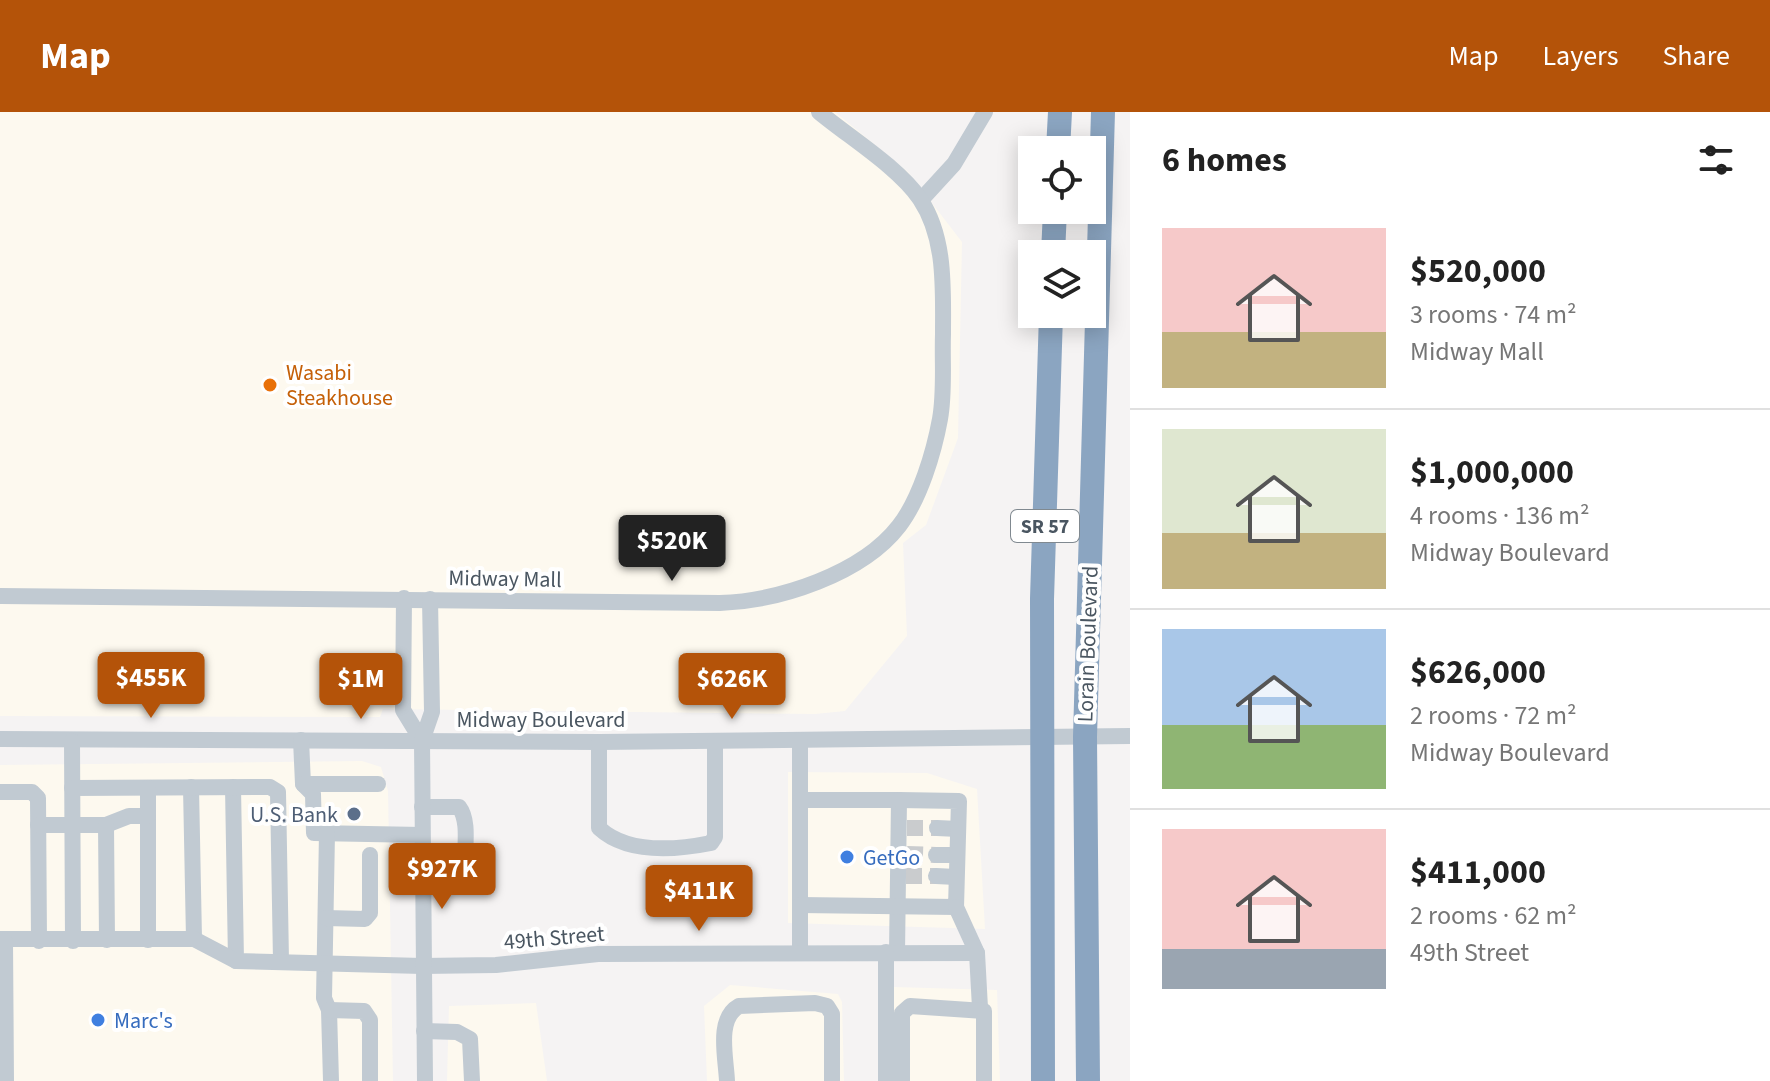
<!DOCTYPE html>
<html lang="en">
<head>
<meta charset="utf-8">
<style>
  :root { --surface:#fff; --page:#f2f2f2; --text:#222; --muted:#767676; --line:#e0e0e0; --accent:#b45309 }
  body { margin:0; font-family:"Source Sans 3",sans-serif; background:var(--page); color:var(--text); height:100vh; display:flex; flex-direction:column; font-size:30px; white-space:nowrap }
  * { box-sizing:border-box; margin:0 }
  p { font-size:26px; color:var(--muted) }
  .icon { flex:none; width:44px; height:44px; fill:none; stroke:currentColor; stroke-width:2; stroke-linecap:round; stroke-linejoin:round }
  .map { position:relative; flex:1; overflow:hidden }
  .panel { display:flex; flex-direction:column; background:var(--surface); width:640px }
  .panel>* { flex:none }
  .controls { position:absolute; left:1018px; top:24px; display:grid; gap:16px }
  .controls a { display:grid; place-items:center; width:88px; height:88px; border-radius:0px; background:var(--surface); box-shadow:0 4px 20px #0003; font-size:40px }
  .price { position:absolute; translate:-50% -68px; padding:0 18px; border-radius:8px; background:var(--accent); color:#fff; font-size:26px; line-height:52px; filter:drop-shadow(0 2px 4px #0008) }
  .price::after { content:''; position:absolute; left:50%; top:48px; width:24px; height:18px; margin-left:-12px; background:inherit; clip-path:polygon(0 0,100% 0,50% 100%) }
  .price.current { background:#222; color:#fff }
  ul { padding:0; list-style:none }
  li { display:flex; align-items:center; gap:24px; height:200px; padding:0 32px }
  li+li { border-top:2px solid var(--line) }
  li span { display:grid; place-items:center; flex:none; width:224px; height:160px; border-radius:0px; color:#555 }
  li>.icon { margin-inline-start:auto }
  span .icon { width:96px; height:96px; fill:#fffc; stroke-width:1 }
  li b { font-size:34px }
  h2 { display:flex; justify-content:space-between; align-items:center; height:96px; padding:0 32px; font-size:34px }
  header { display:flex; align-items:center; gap:48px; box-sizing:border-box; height:112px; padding:0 40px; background:var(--accent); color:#fff }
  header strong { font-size:38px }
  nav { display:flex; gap:44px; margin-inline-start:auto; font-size:28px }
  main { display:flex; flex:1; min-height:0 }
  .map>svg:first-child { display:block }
  .commercial { fill:#fdf9ef }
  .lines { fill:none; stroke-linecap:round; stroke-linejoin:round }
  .minor-tunnel { stroke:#caccce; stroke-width:16; stroke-dasharray:16 8; stroke-linecap:butt }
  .minor { stroke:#c1cad2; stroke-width:16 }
  .highway { stroke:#8ba5c1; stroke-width:24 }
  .food-dot { fill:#e8710a; stroke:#fff; stroke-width:3 }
  .service-dot { fill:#5c6f8a; stroke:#fff; stroke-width:3 }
  .shop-dot { fill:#3f7fe0; stroke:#fff; stroke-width:3 }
  .labels { text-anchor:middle; stroke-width:8; stroke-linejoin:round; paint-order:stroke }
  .shield { fill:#fff; stroke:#808990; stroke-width:2 }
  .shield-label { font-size:20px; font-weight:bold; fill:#4a5661 }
  .food-label { font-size:22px; fill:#c56008; stroke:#fff; text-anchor:start }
  .street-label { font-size:22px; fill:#4a5661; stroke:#fff }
  .service-label { font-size:22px; fill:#4e5e75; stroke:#fff; text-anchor:end }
  .shop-label { font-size:22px; fill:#366cbe; stroke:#fff; text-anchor:start }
</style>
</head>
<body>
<header>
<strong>Map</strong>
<nav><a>Map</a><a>Layers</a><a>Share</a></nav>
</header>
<main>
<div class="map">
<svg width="1130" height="969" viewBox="0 0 1130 969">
  <rect width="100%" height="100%" fill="#f5f3f3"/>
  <g class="commercial">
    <path d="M0,0H835L908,60L962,130L958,326L926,413L903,431L907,524L845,599L815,602L383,597L380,605L0,604Z"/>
    <path d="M362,649L381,655L388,679L393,969H0V653Z"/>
    <path d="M788,660L927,661L977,677L985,817L788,811Z"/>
    <path d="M730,873L838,882L842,890L844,969H707L704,894Z"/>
    <path d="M894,875L997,878L1000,969H893Z"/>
    <path d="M536,891L547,969H447L449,894Z"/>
  </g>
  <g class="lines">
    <g class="minor-tunnel">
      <path d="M907,716H937"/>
      <path d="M907,742L936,743"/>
      <path d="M906,764H936"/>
    </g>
    <g class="minor">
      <path d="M921,88L954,52L985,0"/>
      <path d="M0,484L720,491C779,489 862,462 899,414C920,387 934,340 940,307C945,279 942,250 943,222C943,177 946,126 920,87C898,55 849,25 819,0"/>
      <path d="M404,486L403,598L422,629"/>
      <path d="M0,627L599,630L1130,624"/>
      <path d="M301,628L303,672L313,682L314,721L422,723"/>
      <path d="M800,628V841"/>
      <path d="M72,629L73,829"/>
      <path d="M599,630V716C627,742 676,738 711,731L715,725V629"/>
      <path d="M303,672H378"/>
      <path d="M191,675L194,827"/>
      <path d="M233,675L236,849"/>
      <path d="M72,676L270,675L278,680L281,849"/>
      <path d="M148,676V828"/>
      <path d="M0,680H32L38,686L39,829"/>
      <path d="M801,688H899L897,841"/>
      <path d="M38,713H106L129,704H148"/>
      <path d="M106,713L107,828"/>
      <path d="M937,716L958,717"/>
      <path d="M327,721L324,886L329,898L331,969"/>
      <path d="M936,743H957"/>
      <path d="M422,753H458L465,748C465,732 469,708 459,695H422"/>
      <path d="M936,764L956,765"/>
      <path d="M800,793L956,795L959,689L899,688"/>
      <path d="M956,795L977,841L980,896"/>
      <path d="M326,806L365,807L370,801V743"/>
      <path d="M0,827H194L236,849L422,854L496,853L598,842L977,841"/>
      <path d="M5,829L6,969"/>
      <path d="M329,898L364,899L370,908V969"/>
      <path d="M424,919L457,920L470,927L472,969"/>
      <path d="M425,969L422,629L432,600L430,487"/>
      <path d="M727,969C726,945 716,907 739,894L815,891L827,894L832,902V969"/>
      <path d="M886,969V840"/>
      <path d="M902,969V901L910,894L984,899V969"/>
    </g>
    <g class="highway">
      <path d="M1058,38L1060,0"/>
      <path d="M1053,142L1055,98"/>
      <path d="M1043,969L1042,487L1051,202"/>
      <path d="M1088,969L1085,625L1103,0"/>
    </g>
  </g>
  <circle class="food-dot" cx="270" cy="273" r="8"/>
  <circle class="service-dot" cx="354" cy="702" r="8"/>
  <g class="shop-dot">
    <circle cx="847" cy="745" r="8"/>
    <circle cx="98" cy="908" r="8"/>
  </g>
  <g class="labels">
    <rect class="shield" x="1011" y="398" width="68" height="32" rx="6"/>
    <g class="shield-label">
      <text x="1045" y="421">SR 57</text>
    </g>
    <g class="food-label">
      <text x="286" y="268">Wasabi<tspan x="286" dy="25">Steakhouse</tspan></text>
    </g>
    <g class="street-label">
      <text transform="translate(505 466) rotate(1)" y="8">Midway Mall</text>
      <text transform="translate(1087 532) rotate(-88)" y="8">Lorain Boulevard</text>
      <text x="541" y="615">Midway Boulevard</text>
      <text transform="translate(554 825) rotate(-5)" y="8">49th Street</text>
    </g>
    <g class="service-label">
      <text x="338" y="710">U.S. Bank</text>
    </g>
    <g class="shop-label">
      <text x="863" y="753">GetGo</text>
      <text x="114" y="916">Marc's</text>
    </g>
  </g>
</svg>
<div class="controls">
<a><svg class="icon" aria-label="locate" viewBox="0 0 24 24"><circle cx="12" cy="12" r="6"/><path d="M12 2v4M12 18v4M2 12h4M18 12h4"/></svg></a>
<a><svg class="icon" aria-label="layers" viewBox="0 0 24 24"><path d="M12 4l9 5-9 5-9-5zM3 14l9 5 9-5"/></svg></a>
</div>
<b class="price current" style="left:672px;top:471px">$520K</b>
<b class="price" style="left:151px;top:608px">$455K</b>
<b class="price" style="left:361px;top:609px">$1M</b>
<b class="price" style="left:732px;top:609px">$626K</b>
<b class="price" style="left:442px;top:799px">$927K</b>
<b class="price" style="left:699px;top:821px">$411K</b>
</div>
<section class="panel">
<h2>6 homes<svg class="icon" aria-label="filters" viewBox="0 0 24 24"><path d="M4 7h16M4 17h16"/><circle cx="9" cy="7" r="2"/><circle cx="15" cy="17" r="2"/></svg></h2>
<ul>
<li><span style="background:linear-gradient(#f6c9c9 65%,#c2b280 0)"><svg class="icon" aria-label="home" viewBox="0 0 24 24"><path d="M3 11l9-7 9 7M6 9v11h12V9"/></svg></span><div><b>$520,000</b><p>3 rooms · 74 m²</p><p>Midway Mall</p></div></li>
<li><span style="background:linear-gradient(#dfe7d0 65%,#c2b280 0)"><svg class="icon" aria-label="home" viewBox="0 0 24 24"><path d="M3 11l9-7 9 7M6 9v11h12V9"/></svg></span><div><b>$1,000,000</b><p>4 rooms · 136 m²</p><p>Midway Boulevard</p></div></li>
<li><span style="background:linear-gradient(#a9c7e8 60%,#8fb573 0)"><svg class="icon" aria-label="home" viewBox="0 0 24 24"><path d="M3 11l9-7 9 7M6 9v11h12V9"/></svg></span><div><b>$626,000</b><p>2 rooms · 72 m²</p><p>Midway Boulevard</p></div></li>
<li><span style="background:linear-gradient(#f6c9c9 75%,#9aa5b1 0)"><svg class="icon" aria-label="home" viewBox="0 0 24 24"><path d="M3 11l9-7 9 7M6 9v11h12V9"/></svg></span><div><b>$411,000</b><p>2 rooms · 62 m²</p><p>49th Street</p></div></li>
</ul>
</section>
</main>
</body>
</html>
